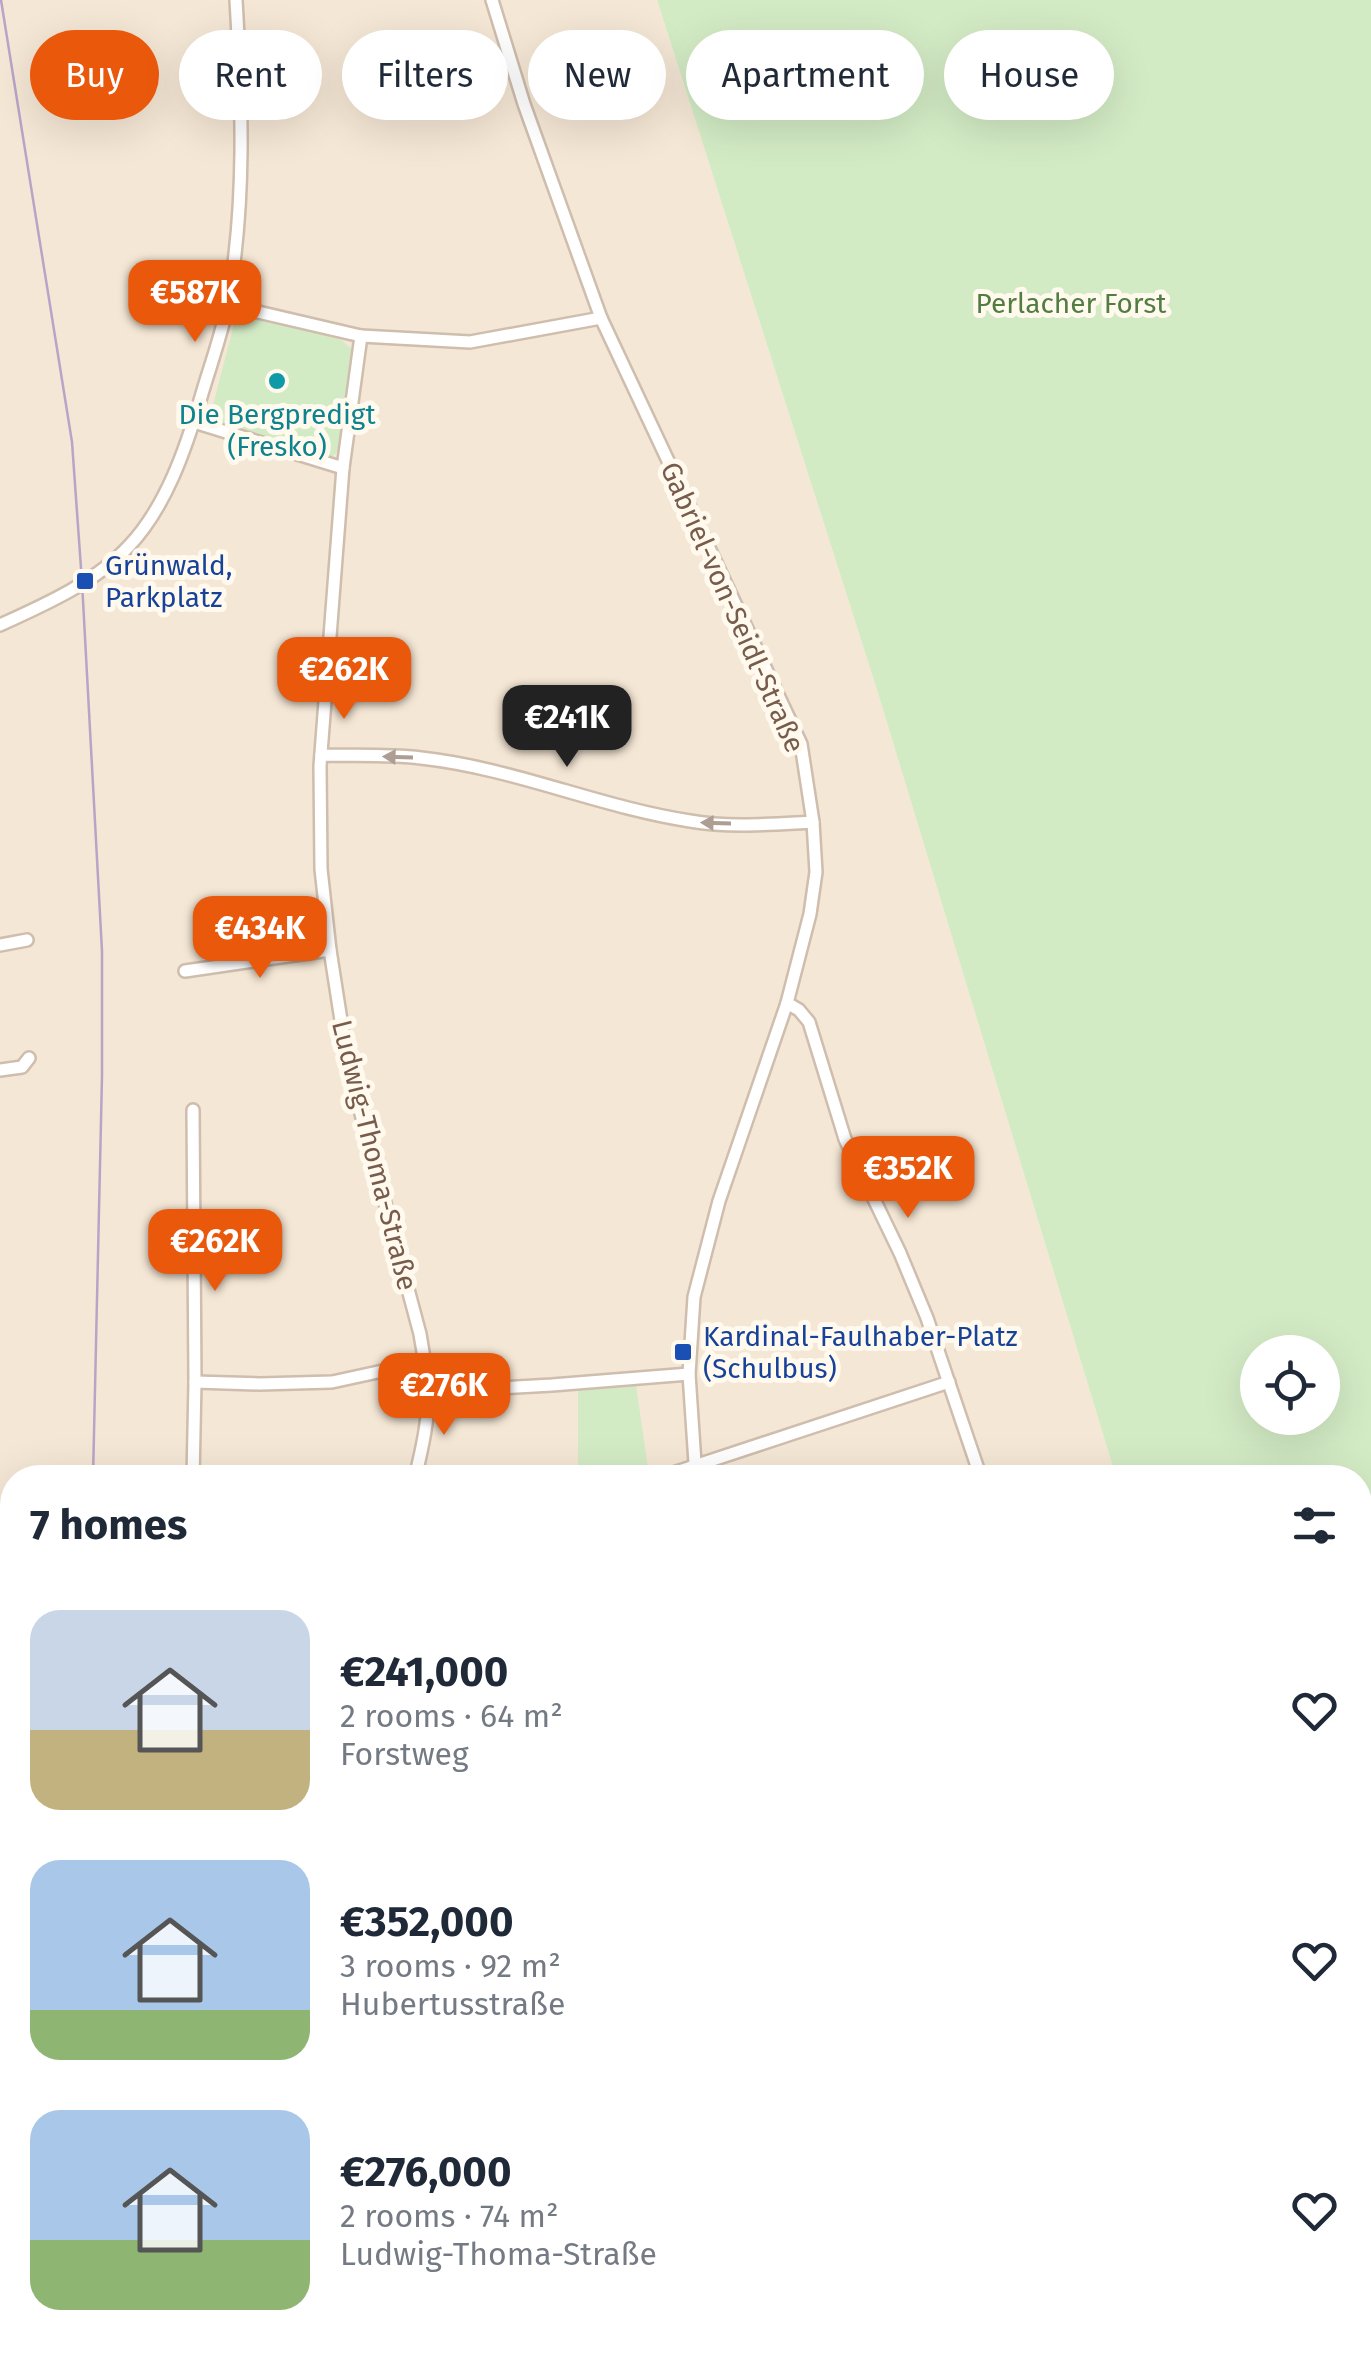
<!DOCTYPE html>
<html lang="en">
<head>
<meta charset="utf-8">
<style>
  :root { --surface:#fff; --page:#f2f2f3; --text:#1f2937; --muted:#747a83; --accent:#ea580c }
  body { margin:0; font-family:"Fira Sans",sans-serif; background:var(--page); color:var(--text); height:100vh; display:flex; flex-direction:column; font-size:38px; white-space:nowrap }
  * { box-sizing:border-box; margin:0 }
  p { font-size:32px; color:var(--muted) }
  .icon { flex:none; width:55px; height:55px; fill:none; stroke:currentColor; stroke-width:2; stroke-linecap:round; stroke-linejoin:round }
  .map { position:relative; flex:1; overflow:hidden }
  .panel { position:absolute; left:0px; top:1465px; width:1372px; height:892px; display:flex; flex-direction:column; background:var(--surface); border-radius:40px 40px 0 0; box-shadow:0 10px 40px #0002 }
  .panel>* { flex:none }
  .guide { position:absolute; left:30px; top:30px; width:1312px; height:90px; display:flex; gap:20px }
  .buttons { position:absolute; left:1240px; top:1335px; display:grid; gap:20px }
  .buttons a { display:grid; place-items:center; width:100px; height:100px; border-radius:50%; background:var(--surface); box-shadow:0 10px 40px #0002; font-size:50px }
  .price { position:absolute; translate:-50% -85px; padding:0 22px; border-radius:20px; background:var(--accent); color:#fff; font-size:32px; line-height:65px; filter:drop-shadow(0 2px 5px #0008) }
  .price::after { content:''; position:absolute; left:50%; top:60px; width:30px; height:22px; margin-left:-15px; background:inherit; clip-path:polygon(0 0,100% 0,50% 100%) }
  .price.active { background:#222; color:#fff }
  ul { padding:0; list-style:none }
  li { display:flex; align-items:center; gap:30px; height:250px; padding:0 30px }
  li span { display:grid; place-items:center; flex:none; width:280px; height:200px; border-radius:30px; color:#555 }
  li>.icon { margin-inline-start:auto }
  span .icon { width:120px; height:120px; fill:#fffc; stroke-width:1 }
  li b { font-size:42px }
  h2 { display:flex; justify-content:space-between; align-items:center; height:120px; padding:0 30px; font-size:42px }
  .tag { padding:0 35px; border-radius:45px; background:var(--surface); box-shadow:0 10px 40px #0002; font-size:35px; line-height:90px }
  .tag.active { background:var(--accent); color:#fff }
  .map>svg:first-child { display:block }
  .residential { fill:#f5e7d5 }
  .green { fill:#d3ebc5; fill-rule:evenodd }
  .lines { fill:none; stroke-linecap:round; stroke-linejoin:round }
  .minor-casing { stroke:#cfbdad; stroke-width:16 }
  .minor { stroke:#fff; stroke-width:11 }
  .tram { stroke:#b8a4c7; stroke-width:2.5 }
  .oneway { fill:#ad9d93 }
  .culture-dot { fill:#0f9aa8; stroke:#fff9ee; stroke-width:4 }
  .transit-dot { fill:#1a4fb4; stroke:#fff9ee; stroke-width:4 }
  .labels { text-anchor:middle; stroke-width:10; stroke-linejoin:round; paint-order:stroke }
  .park-label { font-size:28px; fill:#527d42; stroke:#fff9ee }
  .culture-label { font-size:28px; fill:#0d838f; stroke:#fff9ee }
  .transit-label { font-size:28px; fill:#164399; stroke:#fff9ee; text-anchor:start }
  .street-label { font-size:28px; fill:#775c4b; stroke:#fff9ee }
</style>
</head>
<body>
<div class="map">
<svg width="1371" height="2356" viewBox="0 0 1371 2356">
  <rect width="100%" height="100%" fill="#fdf5e7"/>
  <path class="residential" d="M0,0H657L877,690L1116,1477L12,1478V2345H1360V2343L1363,2356H0Z"/>
  <g class="green">
    <path d="M657,0H1371V2356H1363L1360,2343V1478L1116,1477L877,690ZM1258,1352H1322V1418H1258Z"/>
    <path d="M245,315L341,340L352,349L354,354L341,449L333,456H328L212,420L210,417L235,320Z"/>
    <path d="M636,1385L648,1468L643,1477H578V1389Z"/>
    <path d="M177,2345H256L252,2356H175Z"/>
  </g>
  <g class="lines">
    <g class="minor-casing">
      <g id="minor">
        <path d="M492,0L524,104L601,318L801,744L813,822L816,872L810,914L787,1003L719,1201L694,1297L689,1374L696,1478"/>
        <path d="M361,336L470,342L601,318"/>
        <path d="M194,422L343,468L361,336L228,305"/>
        <path d="M343,468L320,766L321,869L330,950L348,1065L420,1334C423,1353 427,1372 428,1390C429,1419 422,1449 415,1478"/>
        <path d="M0,625C44,605 96,582 129,546C166,507 186,448 201,397C210,366 222,334 228,302C246,203 242,101 236,0"/>
        <path d="M321,755C354,756 388,754 421,758C513,768 599,807 690,821C730,828 773,824 813,822"/>
        <path d="M0,945L27,940"/>
        <path d="M185,971L330,950"/>
        <path d="M787,1003L799,1010L809,1022L845,1139L900,1253L927,1318L981,1478"/>
        <path d="M0,1070L22,1067L29,1058"/>
        <path d="M195,1382L260,1384L332,1382L424,1362"/>
        <path d="M428,1392L552,1385L689,1374"/>
        <path d="M193,1478L195,1382L193,1110"/>
        <path d="M658,1478L949,1382"/>
        <path d="M0,1684L12,1685"/>
        <path d="M0,1918L12,1852"/>
        <path d="M886,2345L890,2356"/>
        <path d="M1080,2345L1117,2356"/>
        <path d="M95,2356L97,2345"/>
        <path d="M260,2356L263,2345"/>
        <path d="M823,2356L832,2345"/>
        <path d="M1013,2356L1020,2345"/>
      </g>
    </g>
    <use href="#minor" class="minor"/>
    <g class="tram">
      <path d="M1,0L72,442L82,582L102,951V1076L93,1478"/>
      <path d="M0,2269L6,2220L12,2188"/>
    </g>
  </g>
  <defs><path id="oneway-solid" d="M-6-.8H1V-3.2L6.5 0L1 3.2V.8H-6Z" transform="scale(2.5)"/></defs>
  <g class="oneway">
    <use href="#oneway-solid" transform="translate(398 757) rotate(-178)"/>
    <use href="#oneway-solid" transform="translate(716 823) rotate(-178)"/>
  </g>
  <circle class="culture-dot" cx="277" cy="381" r="10"/>
  <g class="transit-dot">
    <rect x="75" y="571" width="20" height="20" rx="5"/>
    <rect x="673" y="1342" width="20" height="20" rx="5"/>
  </g>
  <g class="labels">
    <g class="park-label">
      <text x="1071" y="313">Perlacher Forst</text>
    </g>
    <g class="culture-label">
      <text x="277" y="424">Die Bergpredigt<tspan x="277" dy="32">(Fresko)</tspan></text>
    </g>
    <g class="transit-label">
      <text x="105" y="575">Grünwald,<tspan x="105" dy="32">Parkplatz</tspan></text>
      <text x="703" y="1346">Kardinal-Faulhaber-Platz<tspan x="703" dy="32">(Schulbus)</tspan></text>
    </g>
    <g class="street-label">
      <text transform="translate(733 607) rotate(66)" y="10">Gabriel-von-Seidl-Straße</text>
      <text transform="translate(375 1155) rotate(76)" y="10">Ludwig-Thoma-Straße</text>
    </g>
  </g>
</svg>
<div class="buttons">
<a><svg class="icon" aria-label="locate" viewBox="0 0 24 24"><circle cx="12" cy="12" r="6"/><path d="M12 2v4M12 18v4M2 12h4M18 12h4"/></svg></a>
</div>
<b class="price" style="left:195px;top:345px">€587K</b>
<b class="price" style="left:344px;top:722px">€262K</b>
<b class="price active" style="left:567px;top:770px">€241K</b>
<b class="price" style="left:260px;top:981px">€434K</b>
<b class="price" style="left:908px;top:1221px">€352K</b>
<b class="price" style="left:215px;top:1294px">€262K</b>
<b class="price" style="left:444px;top:1438px">€276K</b>
<div class="guide">
<a class="tag active">Buy</a>
<a class="tag">Rent</a>
<a class="tag">Filters</a>
<a class="tag">New</a>
<a class="tag">Apartment</a>
<a class="tag">House</a>
</div>
<section class="panel">
<h2>7 homes<svg class="icon" aria-label="filters" viewBox="0 0 24 24"><path d="M4 7h16M4 17h16"/><circle cx="9" cy="7" r="2"/><circle cx="15" cy="17" r="2"/></svg></h2>
<ul>
<li><span style="background:linear-gradient(#c9d6e8 60%,#c2b280 0)"><svg class="icon" aria-label="home" viewBox="0 0 24 24"><path d="M3 11l9-7 9 7M6 9v11h12V9"/></svg></span><div><b>€241,000</b><p>2 rooms · 64 m²</p><p>Forstweg</p></div><svg class="icon" aria-label="heart" viewBox="0 0 24 24"><path d="M12 20l-8-8c-3-5 5-10 8-4 3-6 11-1 8 4z"/></svg></li>
<li><span style="background:linear-gradient(#a9c7e8 75%,#8fb573 0)"><svg class="icon" aria-label="home" viewBox="0 0 24 24"><path d="M3 11l9-7 9 7M6 9v11h12V9"/></svg></span><div><b>€352,000</b><p>3 rooms · 92 m²</p><p>Hubertusstraße</p></div><svg class="icon" aria-label="heart" viewBox="0 0 24 24"><path d="M12 20l-8-8c-3-5 5-10 8-4 3-6 11-1 8 4z"/></svg></li>
<li><span style="background:linear-gradient(#a9c7e8 65%,#8fb573 0)"><svg class="icon" aria-label="home" viewBox="0 0 24 24"><path d="M3 11l9-7 9 7M6 9v11h12V9"/></svg></span><div><b>€276,000</b><p>2 rooms · 74 m²</p><p>Ludwig-Thoma-Straße</p></div><svg class="icon" aria-label="heart" viewBox="0 0 24 24"><path d="M12 20l-8-8c-3-5 5-10 8-4 3-6 11-1 8 4z"/></svg></li>
</ul>
</section>
</div>
</body>
</html>
